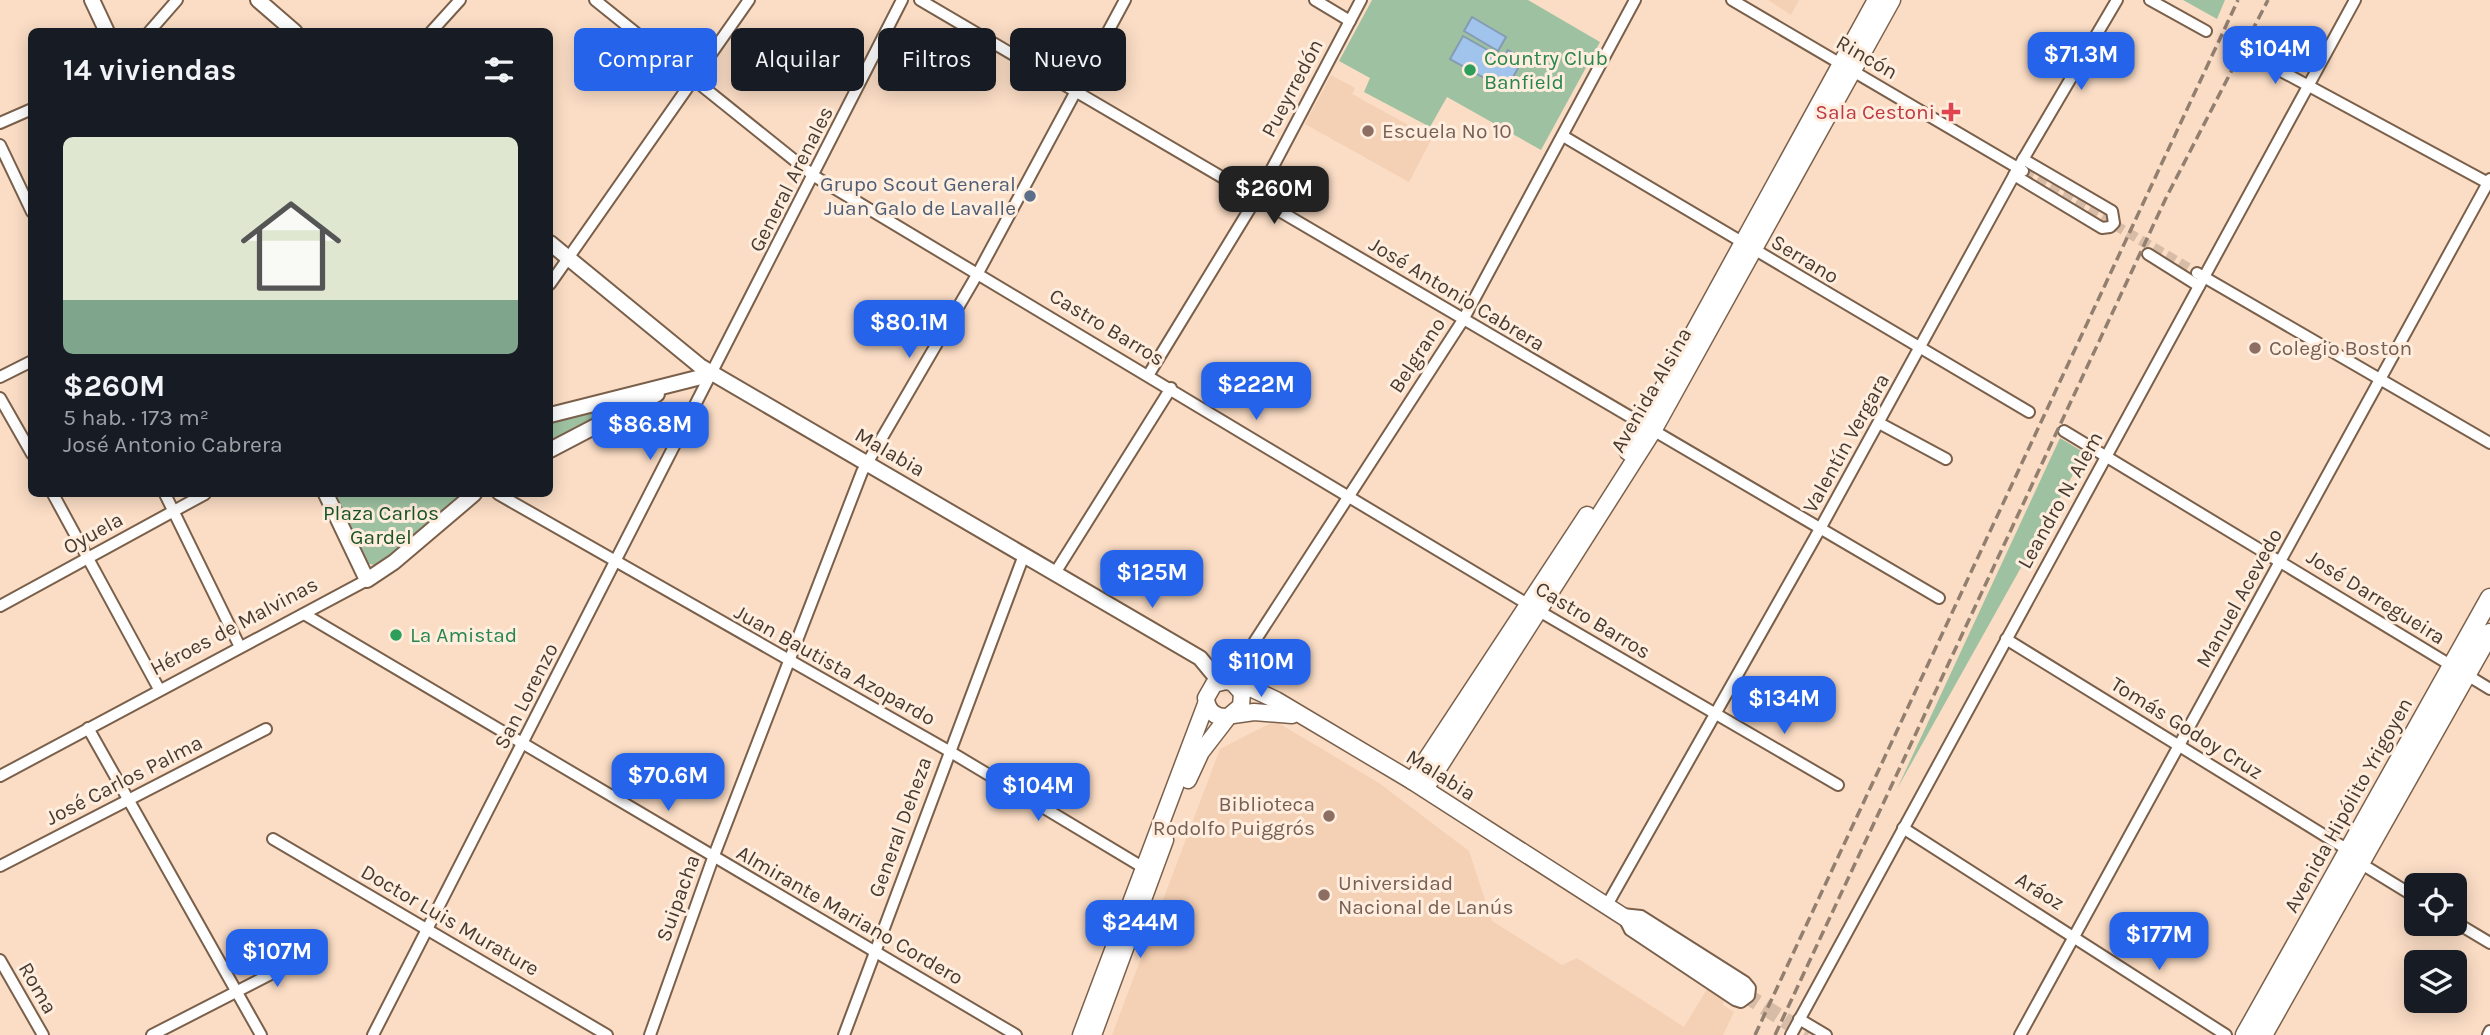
<!DOCTYPE html>
<html lang="es">
<head>
<meta charset="utf-8">
<style>
  :root { --surface:#171b24; --page:#242831; --text:#f1f3f6; --muted:#9ea1a6; --line:#363941; --accent:#2563eb }
  body { margin:0; font-family:Karla,sans-serif; background:var(--page); color:var(--text); height:100vh; display:flex; flex-direction:column; font-size:26px; white-space:nowrap }
  * { box-sizing:border-box; margin:0 }
  p { font-size:23px; color:var(--muted) }
  .icon { flex:none; width:38px; height:38px; fill:none; stroke:currentColor; stroke-width:2; stroke-linecap:round; stroke-linejoin:round }
  .map { position:relative; flex:1; overflow:hidden }
  .drawer { position:absolute; left:28px; top:28px; width:525px; height:469px; display:flex; flex-direction:column; background:var(--surface); border-radius:10px; box-shadow:0 4px 18px #0003 }
  .drawer>* { flex:none }
  .top-card { position:absolute; left:574px; top:28px; width:665px; height:63px; display:flex; gap:14px }
  .fabs { position:absolute; left:2404px; top:873px; display:grid; gap:14px }
  .fabs a { display:grid; place-items:center; width:63px; height:63px; border-radius:10px; background:var(--surface); box-shadow:0 4px 18px #0003; font-size:35px }
  .price { position:absolute; translate:-50% -60px; padding:0 16px; border-radius:14px; background:var(--accent); color:#fff; font-size:23px; line-height:46px; filter:drop-shadow(0 2px 4px #0008) }
  .price::after { content:''; position:absolute; left:50%; top:42px; width:21px; height:16px; margin-left:-10px; background:inherit; clip-path:polygon(0 0,100% 0,50% 100%) }
  .price.on { background:#222; color:#fff }
  ul { padding:0; list-style:none }
  li { display:grid; align-content:center; gap:14px; height:371px; padding:0 35px }
  li+li { border-top:2px solid var(--line) }
  li span { display:grid; place-items:center; height:217px; border-radius:10px; color:#555 }
  li>.icon { margin-inline-start:auto }
  span .icon { width:126px; height:126px; fill:#fffc; stroke-width:1 }
  li b { font-size:30px }
  h2 { display:flex; justify-content:space-between; align-items:center; height:84px; padding:0 35px; font-size:30px }
  .tag { padding:0 24px; border-radius:10px; background:var(--surface); box-shadow:0 4px 18px #0003; font-size:24px; line-height:63px }
  .tag.on { background:var(--accent); color:#fff }
  .map>svg:first-child { display:block }
  .built { fill:#f4d0b4 }
  .green { fill:#9ec2a1 }
  .water { fill:#a0c4eb; stroke:#859bb3; stroke-width:2 }
  .lines { fill:none; stroke-linecap:round; stroke-linejoin:round }
  .minor-tunnel { stroke:#d7bca7; stroke-width:10; stroke-dasharray:10 5; stroke-linecap:butt }
  .secondary-tunnel { stroke:#d7bca7; stroke-width:16; stroke-dasharray:16 8; stroke-linecap:butt }
  .minor-casing { stroke:#7a604b; stroke-width:14 }
  .tertiary-casing { stroke:#7a604b; stroke-width:18 }
  .secondary-casing { stroke:#7a604b; stroke-width:19 }
  .primary-casing { stroke:#7a604b; stroke-width:21 }
  .minor { stroke:#fff; stroke-width:10 }
  .tertiary { stroke:#fff; stroke-width:14 }
  .secondary { stroke:#fff; stroke-width:16 }
  .primary { stroke:#fff; stroke-width:18 }
  .rail { stroke:#927f6f; stroke-width:3.5; stroke-dasharray:10 5; stroke-linecap:butt }
  .leisure-dot { fill:#2e9e5b; stroke:#ffedde; stroke-width:2.5 }
  .health-dot { fill:#e0444e; stroke:#ffedde; stroke-width:2.5 }
  .education-dot { fill:#8d6e63; stroke:#ffedde; stroke-width:2.5 }
  .service-dot { fill:#5c6f8a; stroke:#ffedde; stroke-width:2.5 }
  .labels { text-anchor:middle; stroke-width:6; stroke-linejoin:round; paint-order:stroke }
  .street-label { font-size:21px; fill:#463a31; stroke:#ffedde }
  .leisure-label { font-size:21px; fill:#27864d; stroke:#ffedde; text-anchor:start }
  .health-label { font-size:21px; fill:#be3a42; stroke:#ffedde; text-anchor:end }
  .education-label { font-size:21px; fill:#785e54; stroke:#ffedde; text-anchor:start }
  .service-label { font-size:21px; fill:#4e5e75; stroke:#ffedde; text-anchor:end }
  .park-label { font-size:21px; fill:#195424; stroke:#ffedde }
</style>
</head>
<body>
<div class="map">
<svg width="2490" height="1035" viewBox="0 0 2490 1035">
  <rect width="100%" height="100%" fill="#fbddc5"/>
  <g class="built">
    <path d="M1768,0H1799L1791,15Z"/>
    <path d="M1331,75L1355,88L1352,94L1432,138L1409,182L1305,124Z"/>
    <path d="M1275,721L1379,783L1469,851L1492,921L1562,965L1577,958L1684,1027L1709,986L1725,996L1723,1005L1734,1012L1723,1035H1112L1220,749Z"/>
  </g>
  <g class="green">
    <path d="M1372,0H1528L1600,42L1541,150L1447,97L1430,127L1364,92L1370,78L1339,61Z"/>
    <path d="M2183,0H2225L2217,19Z"/>
    <path d="M606,408L608,411L550,441V421Z"/>
    <path d="M2060,438L2085,453L1897,789Z"/>
    <path d="M333,494H463L378,566L366,563Z"/>
  </g>
  <g class="water">
    <path d="M1472,17L1506,37L1498,51L1464,31Z"/>
    <path d="M1463,36L1502,58L1508,50L1523,59L1506,90L1450,59Z"/>
  </g>
  <g class="lines">
    <path class="minor-tunnel" d="M2024,172L2197,273"/>
    <path class="secondary-tunnel" d="M1744,994L1808,1035"/>
    <g class="minor-casing">
      <g id="minor">
        <path d="M595,0L814,176L1539,611L1838,785"/>
        <path d="M920,0L1939,598"/>
        <path d="M1315,0L1350,21"/>
        <path d="M1732,0L2023,171"/>
        <path d="M2150,0L2206,31"/>
        <path d="M149,32L177,0"/>
        <path d="M431,32L460,0"/>
        <path d="M2259,59L2490,184"/>
        <path d="M0,123L32,109"/>
        <path d="M1563,136L2029,412"/>
        <path d="M0,145L32,212"/>
        <path d="M2014,175L2102,228L2110,227L2114,223L2112,211L2023,159"/>
        <path d="M2148,254L2199,286"/>
        <path d="M2197,273L2490,443"/>
        <path d="M550,284L749,0"/>
        <path d="M1149,374L1257,197L1361,0"/>
        <path d="M0,377L32,361"/>
        <path d="M0,398L32,454"/>
        <path d="M1879,423L1946,459"/>
        <path d="M2064,431L2452,666"/>
        <path d="M53,494L159,689"/>
        <path d="M165,494L240,647"/>
        <path d="M498,494L949,751L1149,871"/>
        <path d="M1055,573L1171,388"/>
        <path d="M0,606L205,494"/>
        <path d="M304,614L1016,1035"/>
        <path d="M2006,639L2348,850"/>
        <path d="M2467,675L2490,689"/>
        <path d="M1229,681L1463,320L1635,0"/>
        <path d="M88,728L261,1035"/>
        <path d="M0,776L367,580"/>
        <path d="M1903,828L2226,1035"/>
        <path d="M273,839L607,1035"/>
        <path d="M2360,863L2417,898"/>
        <path d="M0,866L266,729"/>
        <path d="M1607,905L1821,527L2018,168L2117,0"/>
        <path d="M1622,914L1641,916L1745,982L1750,988L1749,996L1741,1002L1735,1000L1630,930Z"/>
        <path d="M2455,922L2490,943"/>
        <path d="M0,960L43,1035"/>
        <path d="M1799,1019L1826,1035"/>
        <path d="M152,1035L302,958"/>
        <path d="M373,1035L902,0"/>
        <path d="M650,1035L713,858L862,472L978,273L1125,0"/>
        <path d="M844,1035L1024,555"/>
        <path d="M1791,1035L2355,0"/>
        <path d="M2020,1035L2490,179"/>
        <path d="M2488,1035L2490,1031"/>
      </g>
    </g>
    <g class="tertiary-casing">
      <g id="tertiary">
        <path d="M92,0L107,32"/>
        <path d="M258,0L295,32"/>
        <path d="M550,243L700,366L1200,658L1219,681"/>
        <path d="M550,415L713,374"/>
        <path d="M550,450L657,394"/>
        <path d="M326,494L367,580L394,562L474,494"/>
      </g>
    </g>
    <g class="secondary-casing">
      <g id="secondary">
        <path d="M1628,452L1876,0"/>
        <path d="M1233,683L1242,693L1241,706L1228,717C1215,718 1207,711 1206,698L1214,684L1226,681L1246,686L1276,700L1412,781L1744,994"/>
        <path d="M1233,715L1254,712L1292,715"/>
        <path d="M1188,780L1201,752L1228,717"/>
        <path d="M1412,781L1587,515"/>
        <path d="M1425,789L1653,431L1892,0"/>
        <path d="M1081,1035L1206,704"/>
        <path d="M1093,1035L1165,840"/>
      </g>
    </g>
    <g class="primary-casing">
      <g id="primary">
        <path d="M2245,1035L2490,598"/>
        <path d="M2263,1035L2490,633"/>
      </g>
    </g>
    <use href="#minor" class="minor"/>
    <use href="#tertiary" class="tertiary"/>
    <use href="#secondary" class="secondary"/>
    <use href="#primary" class="primary"/>
    <g class="rail">
      <path d="M1755,1035L2238,0"/>
      <path d="M1775,1035L2166,198L2268,0"/>
    </g>
  </g>
  <g class="leisure-dot">
    <circle cx="1470" cy="70" r="7"/>
    <circle cx="396" cy="635" r="7"/>
  </g>
  <path class="health-dot" d="M1947.5 101.5h7v7h7v7h-7v7h-7v-7h-7v-7h7z"/>
  <g class="education-dot">
    <circle cx="1368" cy="131" r="7"/>
    <circle cx="2255" cy="348" r="7"/>
    <circle cx="1329" cy="816" r="7"/>
    <circle cx="1324" cy="895" r="7"/>
  </g>
  <circle class="service-dot" cx="1030" cy="196" r="7"/>
  <g class="labels">
    <g class="street-label">
      <text transform="translate(1867 57) rotate(30)" y="7">Rincón</text>
      <text transform="translate(1292 88) rotate(-62)" y="7">Pueyrredón</text>
      <text transform="translate(791 179) rotate(-63)" y="7">General Arenales</text>
      <text transform="translate(1805 259) rotate(31)" y="7">Serrano</text>
      <text transform="translate(1457 294) rotate(31)" y="7">José Antonio Cabrera</text>
      <text transform="translate(1107 327) rotate(31)" y="7">Castro Barros</text>
      <text transform="translate(1417 355) rotate(-57)" y="7">Belgrano</text>
      <text transform="translate(1651 390) rotate(-60)" y="7">Avenida Alsina</text>
      <text transform="translate(1846 443) rotate(-61)" y="7">Valentín Vergara</text>
      <text transform="translate(890 452) rotate(30)" y="7">Malabia</text>
      <text transform="translate(2060 500) rotate(-61)" y="7">Leandro N. Alem</text>
      <text transform="translate(93 533) rotate(-29)" y="7">Oyuela</text>
      <text transform="translate(2376 597) rotate(32)" y="7">José Darregueira</text>
      <text transform="translate(2239 598) rotate(-61)" y="7">Manuel Acevedo</text>
      <text transform="translate(1593 620) rotate(31)" y="7">Castro Barros</text>
      <text transform="translate(234 626) rotate(-28)" y="7">Héroes de Malvinas</text>
      <text transform="translate(835 665) rotate(29)" y="7">Juan Bautista Azopardo</text>
      <text transform="translate(526 696) rotate(-63)" y="7">San Lorenzo</text>
      <text transform="translate(2187 728) rotate(32)" y="7">Tomás Godoy Cruz</text>
      <text transform="translate(1441 775) rotate(32)" y="7">Malabia</text>
      <text transform="translate(124 780) rotate(-27)" y="7">José Carlos Palma</text>
      <text transform="translate(2348 805) rotate(-61)" y="7">Avenida Hipólito Yrigoyen</text>
      <text transform="translate(900 827) rotate(-70)" y="7">General Deheza</text>
      <text transform="translate(2040 891) rotate(32)" y="7">Aráoz</text>
      <text transform="translate(678 898) rotate(-70)" y="7">Suipacha</text>
      <text transform="translate(850 915) rotate(30)" y="7">Almirante Mariano Cordero</text>
      <text transform="translate(450 920) rotate(30)" y="7">Doctor Luis Murature</text>
      <text transform="translate(38 988) rotate(60)" y="7">Roma</text>
    </g>
    <g class="leisure-label">
      <text x="1484" y="65">Country Club<tspan x="1484" dy="24">Banfield</tspan></text>
      <text x="410" y="642">La Amistad</text>
    </g>
    <g class="health-label">
      <text x="1935" y="119">Sala Cestoni</text>
    </g>
    <g class="education-label">
      <text x="1382" y="138">Escuela Nº 10</text>
      <text x="2269" y="355">Colegio Boston</text>
      <text x="1315" y="811" text-anchor="end">Biblioteca<tspan x="1315" dy="24">Rodolfo Puiggrós</tspan></text>
      <text x="1338" y="890">Universidad<tspan x="1338" dy="24">Nacional de Lanús</tspan></text>
    </g>
    <g class="service-label">
      <text x="1016" y="191">Grupo Scout General<tspan x="1016" dy="24">Juan Galo de Lavalle</tspan></text>
    </g>
    <g class="park-label">
      <text x="381" y="520">Plaza Carlos<tspan x="381" dy="24">Gardel</tspan></text>
    </g>
  </g>
</svg>
<div class="fabs">
<a><svg class="icon" aria-label="locate" viewBox="0 0 24 24"><circle cx="12" cy="12" r="6"/><path d="M12 2v4M12 18v4M2 12h4M18 12h4"/></svg></a>
<a><svg class="icon" aria-label="layers" viewBox="0 0 24 24"><path d="M12 4l9 5-9 5-9-5zM3 14l9 5 9-5"/></svg></a>
</div>
<b class="price" style="left:2275px;top:86px">$104M</b>
<b class="price" style="left:2081px;top:92px">$71.3M</b>
<b class="price on" style="left:1274px;top:226px">$260M</b>
<b class="price" style="left:909px;top:360px">$80.1M</b>
<b class="price" style="left:1256px;top:422px">$222M</b>
<b class="price" style="left:650px;top:462px">$86.8M</b>
<b class="price" style="left:1152px;top:610px">$125M</b>
<b class="price" style="left:1261px;top:699px">$110M</b>
<b class="price" style="left:1784px;top:736px">$134M</b>
<b class="price" style="left:668px;top:813px">$70.6M</b>
<b class="price" style="left:1038px;top:823px">$104M</b>
<b class="price" style="left:1140px;top:960px">$244M</b>
<b class="price" style="left:2159px;top:972px">$177M</b>
<b class="price" style="left:277px;top:989px">$107M</b>
<div class="top-card">
<a class="tag on">Comprar</a>
<a class="tag">Alquilar</a>
<a class="tag">Filtros</a>
<a class="tag">Nuevo</a>
</div>
<section class="drawer">
<h2>14 viviendas<svg class="icon" aria-label="filters" viewBox="0 0 24 24"><path d="M4 7h16M4 17h16"/><circle cx="9" cy="7" r="2"/><circle cx="15" cy="17" r="2"/></svg></h2>
<ul>
<li><span style="background:linear-gradient(#dfe7d0 75%,#7fa58c 0)"><svg class="icon" aria-label="home" viewBox="0 0 24 24"><path d="M3 11l9-7 9 7M6 9v11h12V9"/></svg></span><div><b>$260M</b><p>5 hab. · 173 m²</p><p>José Antonio Cabrera</p></div></li>
</ul>
</section>
</div>
</body>
</html>
